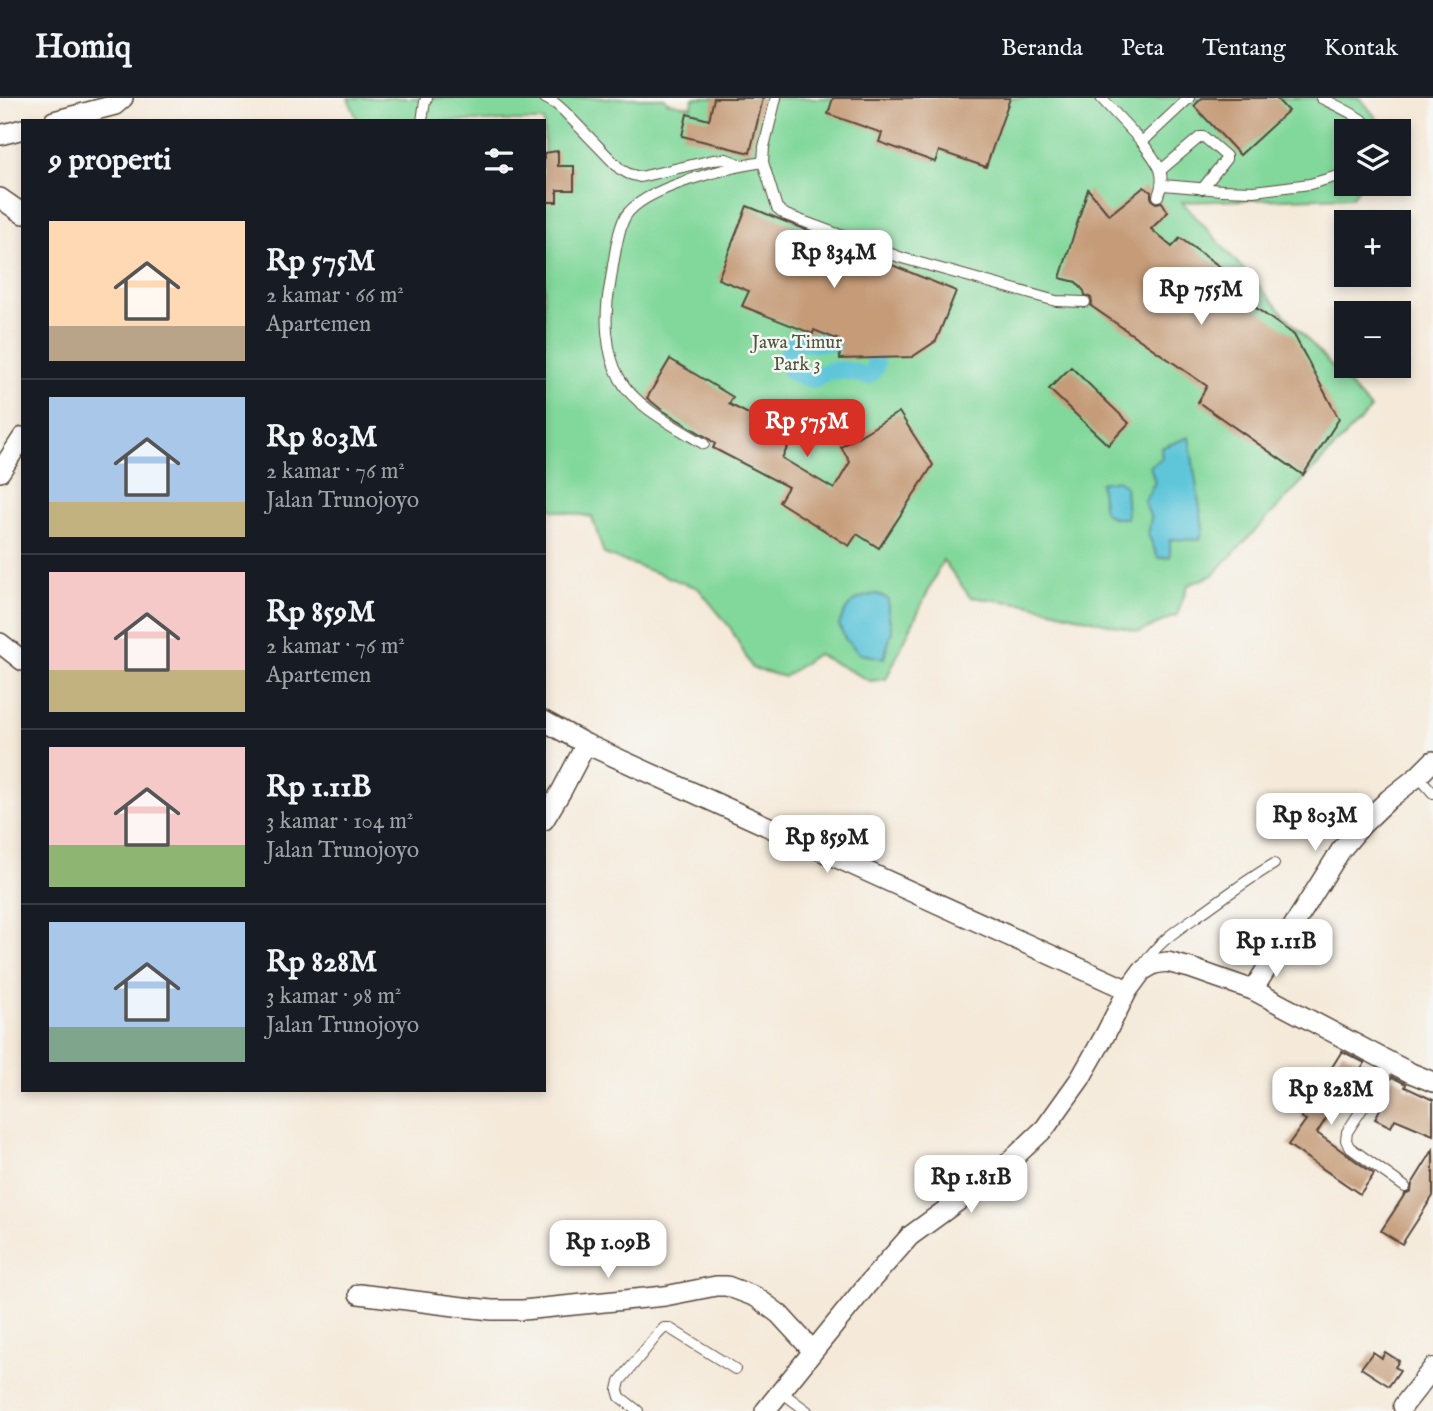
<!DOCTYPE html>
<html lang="id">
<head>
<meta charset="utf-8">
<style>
  :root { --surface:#171b24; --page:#20242c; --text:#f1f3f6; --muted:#9ea1a6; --line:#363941; --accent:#d93025 }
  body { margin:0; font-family:"IM FELL English",serif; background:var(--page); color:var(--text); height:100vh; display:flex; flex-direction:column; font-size:26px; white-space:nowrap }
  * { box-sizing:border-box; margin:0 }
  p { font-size:23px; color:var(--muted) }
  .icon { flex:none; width:38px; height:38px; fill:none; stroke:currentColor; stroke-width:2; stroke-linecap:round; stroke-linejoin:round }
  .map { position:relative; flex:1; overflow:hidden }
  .sheet { position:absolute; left:21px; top:21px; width:525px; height:973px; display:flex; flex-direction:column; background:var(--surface); border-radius:0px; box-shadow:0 4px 10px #0003 }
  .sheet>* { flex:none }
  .controls { position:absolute; left:1334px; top:21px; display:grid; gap:14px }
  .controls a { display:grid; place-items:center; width:77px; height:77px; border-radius:0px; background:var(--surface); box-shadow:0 4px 10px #0003; font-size:35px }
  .price { position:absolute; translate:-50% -60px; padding:0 16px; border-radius:14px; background:#fff; color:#222; font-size:23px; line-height:46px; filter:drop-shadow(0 2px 4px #0008) }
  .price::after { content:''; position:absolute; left:50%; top:42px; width:21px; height:16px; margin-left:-10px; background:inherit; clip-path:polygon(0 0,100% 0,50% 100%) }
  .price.selected { background:var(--accent); color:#fff }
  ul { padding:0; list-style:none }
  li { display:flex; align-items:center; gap:21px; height:175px; padding:0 28px }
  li+li { border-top:2px solid var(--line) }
  li span { display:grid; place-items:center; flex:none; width:196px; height:140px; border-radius:0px; color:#555 }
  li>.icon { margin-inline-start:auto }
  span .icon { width:84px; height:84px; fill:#fffc; stroke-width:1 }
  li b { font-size:30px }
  h2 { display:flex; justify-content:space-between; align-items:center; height:84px; padding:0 28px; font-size:30px }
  header { display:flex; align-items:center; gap:42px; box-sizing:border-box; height:98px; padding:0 35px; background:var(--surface); border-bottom:2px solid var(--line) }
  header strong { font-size:33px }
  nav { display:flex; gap:38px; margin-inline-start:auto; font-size:24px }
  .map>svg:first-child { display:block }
  .green { fill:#82d89b; stroke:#5e815c; stroke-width:2 }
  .water { fill:#5ec6da; stroke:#4c787c; stroke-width:2 }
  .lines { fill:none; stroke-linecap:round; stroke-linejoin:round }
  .canal { stroke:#5ec6da; stroke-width:18 }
  .building { fill:#c59b78 }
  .service-casing { stroke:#57473a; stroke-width:12 }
  .minor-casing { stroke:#57473a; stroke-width:22 }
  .service { stroke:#fff; stroke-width:10 }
  .minor { stroke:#fff; stroke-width:19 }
  .labels { text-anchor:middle; stroke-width:5; stroke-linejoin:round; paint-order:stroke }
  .park-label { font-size:19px; fill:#4d563d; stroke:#f6f6f2 }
</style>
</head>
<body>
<header>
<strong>Homiq</strong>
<nav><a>Beranda</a><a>Peta</a><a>Tentang</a><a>Kontak</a></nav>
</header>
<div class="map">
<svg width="1433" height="1313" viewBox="0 0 1433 1313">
  <rect width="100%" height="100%" fill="#f6f6f2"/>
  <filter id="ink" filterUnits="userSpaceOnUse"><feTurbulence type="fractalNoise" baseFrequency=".0143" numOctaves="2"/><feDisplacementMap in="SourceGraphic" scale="14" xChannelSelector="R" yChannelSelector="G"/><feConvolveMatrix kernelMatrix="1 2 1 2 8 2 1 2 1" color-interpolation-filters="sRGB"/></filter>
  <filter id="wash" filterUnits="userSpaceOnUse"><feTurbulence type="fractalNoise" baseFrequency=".00686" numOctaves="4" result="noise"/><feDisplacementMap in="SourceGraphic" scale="28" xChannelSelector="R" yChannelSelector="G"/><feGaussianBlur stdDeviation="1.57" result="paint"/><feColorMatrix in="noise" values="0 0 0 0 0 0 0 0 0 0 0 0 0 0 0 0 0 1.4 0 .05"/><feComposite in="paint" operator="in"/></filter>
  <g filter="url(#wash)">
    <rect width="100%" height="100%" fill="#f5eada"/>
    <path class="green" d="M348,0H665L667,4L692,9L693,0H1360L1387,33H1346V86H1362L1352,99L1182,104L1371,311L1213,477L1188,487L1177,517L1140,534L1027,506L970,499L943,462L886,581L870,583L817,556L784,579L752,570L730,529L698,490L604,456L592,419L554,412L544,405V23H358Z"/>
    <g class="water">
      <path d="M1189,339L1203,430L1200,442L1170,441V459L1158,460L1148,436L1151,420L1144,404L1155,384L1150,368L1162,360L1161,350Z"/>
      <path d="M1117,382L1125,388L1127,420H1113L1104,414L1100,385Z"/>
      <path d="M878,496L888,501V514L892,533L884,560L860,556L845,541L839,527C846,506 856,498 878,496Z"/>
    </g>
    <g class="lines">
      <path class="canal" d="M839,244L806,245L797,242C777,265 787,277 814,281C833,267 846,272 867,278C875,273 877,269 875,260"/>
    </g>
    <g id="blocks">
      <g class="building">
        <path d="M714,0H763L750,55L682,38L687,16L709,22Z"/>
        <path d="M833,0H1010L986,69L939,53L935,64L879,44L882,35L828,16Z"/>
        <path d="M1202,0H1276L1288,13L1240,57L1194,8Z"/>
        <path d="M558,53V68H574V92H557V104H544V55Z"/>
        <path d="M1144,89L1151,94V99L1153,103L1156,105L1162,104L1168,114L1151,131L1172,149L1180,140L1233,178L1225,188L1294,237L1339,321L1303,377L1198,304L1207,288L1091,208L1092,204L1091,200L1085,197L1084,193L1076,184L1060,180L1088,91L1109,117Z"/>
        <path d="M747,108L956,193L936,243L912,259L840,261L839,242L814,232L813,236L742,208L749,193L718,181Z"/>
        <path d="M670,261L733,299L729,306L793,339L782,360L834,391L850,364L841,349L899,314L933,367L879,450L857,436L849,448L779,404L788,389L713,350L715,346L708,340L662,312L647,300Z"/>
        <path d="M1071,269L1129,325L1108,347L1049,291Z"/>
        <path d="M1342,953L1365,965L1356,979L1353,977L1317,1035L1374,1076L1360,1096L1288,1047L1306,1022L1301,1019Z"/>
        <path d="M1392,979L1406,986L1405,989L1433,1002V1037L1395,1021L1391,1029L1375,1021L1383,1005L1377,1002Z"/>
        <path d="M1433,1052V1098L1402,1146L1381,1133L1405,1096L1411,1093L1412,1086Z"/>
        <path d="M1373,1254L1382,1260L1385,1254L1399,1263L1395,1269L1400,1272L1389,1288L1361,1270Z"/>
      </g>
    </g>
  </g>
  <g filter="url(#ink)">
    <use href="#blocks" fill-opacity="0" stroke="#57473a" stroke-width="2"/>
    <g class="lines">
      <g class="service-casing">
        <g id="service">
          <path d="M545,0L556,6L564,13L620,71L629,76L640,79L713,62L726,61L742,67"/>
          <path d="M776,0L764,49L763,64L777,110L786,117L902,160L1056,203L1085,204"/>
          <path d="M1101,0L1142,44"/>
          <path d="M1321,0C1337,8 1363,19 1374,33"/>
          <path d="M422,23L425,3L427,0"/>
          <path d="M1161,72L1200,39H1204L1226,58V61L1202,91"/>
          <path d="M1163,87L1222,92L1254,93L1310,86L1338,78L1346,74"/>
          <path d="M1158,98C1168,73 1156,64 1142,44L1189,0"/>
          <path d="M704,346C677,329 636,310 620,281C605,255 604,216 610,187C613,169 617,133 625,119C643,89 730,69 763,64"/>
          <path d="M1418,678L1433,695"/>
          <path d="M1144,866C1159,842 1183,828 1206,812C1228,796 1250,780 1274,766"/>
          <path d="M1392,965L1347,1034L1346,1042L1349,1049L1405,1089"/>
          <path d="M780,1293L807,1313"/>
          <path d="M638,1313L620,1299L618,1292L620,1283L657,1237L664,1230H669L735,1271"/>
        </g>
      </g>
      <g class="minor-casing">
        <g id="minor">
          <path d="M54,23L115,7L123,0"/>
          <path d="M0,37L23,31"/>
          <path d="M0,100L23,116"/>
          <path d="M0,374L23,339"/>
          <path d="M0,545L23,563"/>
          <path d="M544,623L586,646L1128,892"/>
          <path d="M544,722L562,692L586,646"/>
          <path d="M1253,892L1341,752L1362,727L1389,701L1418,678L1433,663"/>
          <path d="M359,1196L463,1209L492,1212H523L665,1198L716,1188H727L756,1199L779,1216L813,1253"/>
          <path d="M1403,1308L1433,1270"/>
          <path d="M765,1313L866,1188L910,1138L1002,1071L1045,1030L1080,981L1105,937L1128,892L1142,873L1154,866L1167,864L1190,870L1253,892L1376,957L1411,975L1433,984"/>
        </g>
      </g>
      <use href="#service" class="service"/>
      <use href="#minor" class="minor"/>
    </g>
  </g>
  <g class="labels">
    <g class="park-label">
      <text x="797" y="250">Jawa Timur<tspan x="797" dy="22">Park 3</tspan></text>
    </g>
  </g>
</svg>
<div class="controls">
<a><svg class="icon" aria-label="layers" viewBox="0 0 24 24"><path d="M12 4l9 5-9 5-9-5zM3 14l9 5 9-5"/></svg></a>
<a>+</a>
<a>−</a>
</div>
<b class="price" style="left:834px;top:192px">Rp 834M</b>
<b class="price" style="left:1201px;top:229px">Rp 755M</b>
<b class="price selected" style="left:807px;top:361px">Rp 575M</b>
<b class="price" style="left:1315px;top:755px">Rp 803M</b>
<b class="price" style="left:827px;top:777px">Rp 859M</b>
<b class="price" style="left:1276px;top:881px">Rp 1.11B</b>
<b class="price" style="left:1331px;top:1029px">Rp 828M</b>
<b class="price" style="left:971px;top:1117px">Rp 1.81B</b>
<b class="price" style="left:608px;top:1182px">Rp 1.09B</b>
<section class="sheet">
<h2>9 properti<svg class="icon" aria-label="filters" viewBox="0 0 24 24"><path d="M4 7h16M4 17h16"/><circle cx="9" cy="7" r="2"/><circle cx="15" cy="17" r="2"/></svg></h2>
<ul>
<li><span style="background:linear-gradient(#ffd9b3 75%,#b9a48a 0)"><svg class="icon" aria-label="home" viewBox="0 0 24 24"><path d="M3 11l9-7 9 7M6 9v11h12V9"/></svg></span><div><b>Rp 575M</b><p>2 kamar · 66 m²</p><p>Apartemen</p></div></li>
<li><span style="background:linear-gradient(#a9c7e8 75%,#c2b280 0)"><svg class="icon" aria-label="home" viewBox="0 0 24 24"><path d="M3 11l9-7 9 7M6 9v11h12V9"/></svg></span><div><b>Rp 803M</b><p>2 kamar · 76 m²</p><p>Jalan Trunojoyo</p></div></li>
<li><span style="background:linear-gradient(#f6c9c9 70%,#c2b280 0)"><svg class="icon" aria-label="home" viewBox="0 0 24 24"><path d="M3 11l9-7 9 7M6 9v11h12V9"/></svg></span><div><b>Rp 859M</b><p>2 kamar · 76 m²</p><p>Apartemen</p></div></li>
<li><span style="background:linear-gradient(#f6c9c9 70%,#8fb573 0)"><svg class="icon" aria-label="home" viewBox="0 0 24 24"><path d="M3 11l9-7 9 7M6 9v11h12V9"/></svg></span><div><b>Rp 1.11B</b><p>3 kamar · 104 m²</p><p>Jalan Trunojoyo</p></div></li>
<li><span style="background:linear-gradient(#a9c7e8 75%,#7fa58c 0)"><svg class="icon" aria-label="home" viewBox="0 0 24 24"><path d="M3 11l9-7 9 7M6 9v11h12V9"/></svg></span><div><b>Rp 828M</b><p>3 kamar · 98 m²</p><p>Jalan Trunojoyo</p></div></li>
</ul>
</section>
</div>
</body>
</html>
